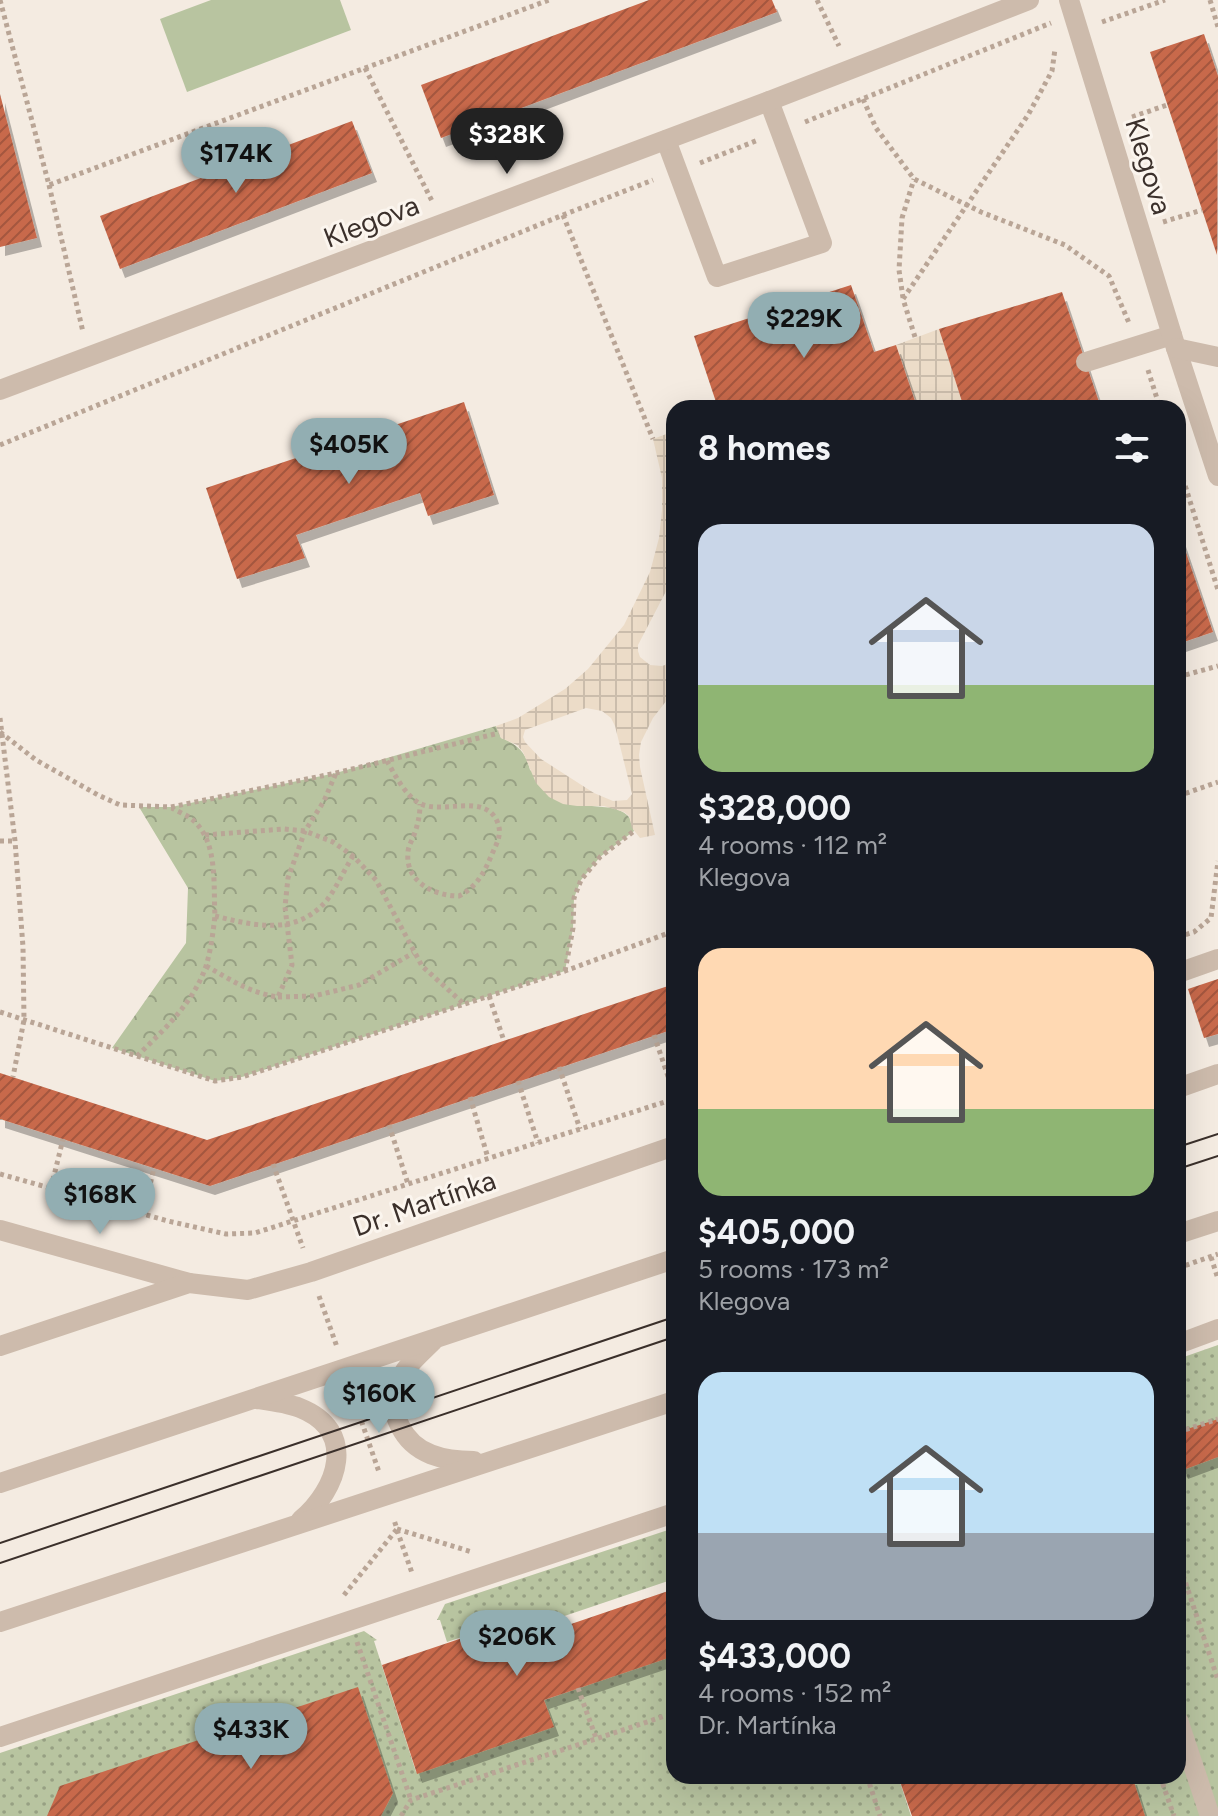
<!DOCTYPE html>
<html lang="en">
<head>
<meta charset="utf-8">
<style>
  :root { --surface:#171b24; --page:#242831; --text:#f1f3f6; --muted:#9ea1a6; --accent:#92aeb2 }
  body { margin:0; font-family:Figtree,sans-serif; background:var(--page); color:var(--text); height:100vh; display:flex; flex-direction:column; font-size:30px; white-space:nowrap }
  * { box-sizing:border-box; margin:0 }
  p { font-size:26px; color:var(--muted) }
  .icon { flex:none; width:44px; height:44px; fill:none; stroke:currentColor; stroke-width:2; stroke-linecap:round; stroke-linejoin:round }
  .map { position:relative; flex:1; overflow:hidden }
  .details { position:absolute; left:666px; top:400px; width:520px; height:1384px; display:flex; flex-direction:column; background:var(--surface); border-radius:24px; box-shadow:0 8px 32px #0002 }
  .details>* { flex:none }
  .price { position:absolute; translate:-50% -68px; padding:0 18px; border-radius:28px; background:var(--accent); color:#111; font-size:26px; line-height:52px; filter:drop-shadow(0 2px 4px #0008) }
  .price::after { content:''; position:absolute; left:50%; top:48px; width:24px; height:18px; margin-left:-12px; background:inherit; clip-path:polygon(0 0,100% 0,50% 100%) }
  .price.selected { background:#222; color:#fff }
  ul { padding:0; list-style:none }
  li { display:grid; align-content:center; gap:16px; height:424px; padding:0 32px }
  li span { display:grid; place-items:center; height:248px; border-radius:24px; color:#555 }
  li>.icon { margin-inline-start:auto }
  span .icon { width:144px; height:144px; fill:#fffc; stroke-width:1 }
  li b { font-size:34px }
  h2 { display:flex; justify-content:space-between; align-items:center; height:96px; padding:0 32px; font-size:34px }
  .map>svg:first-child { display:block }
  .grass { fill:url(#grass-dots) }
  .park { fill:url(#park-crowns) }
  .garden { fill:#b8c4a0 }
  .plaza { fill:url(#plaza-grid); fill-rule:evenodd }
  .building { fill:url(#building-hatch); filter:url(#shadow) }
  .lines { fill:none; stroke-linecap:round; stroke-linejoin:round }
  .path { stroke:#b9a596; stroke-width:5; stroke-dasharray:4 4; stroke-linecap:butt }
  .service { stroke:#cdbbac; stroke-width:20 }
  .minor { stroke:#cdbbac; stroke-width:20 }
  .tram { stroke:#3b302b; stroke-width:2 }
  .labels { text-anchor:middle; stroke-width:6; stroke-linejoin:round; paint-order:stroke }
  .street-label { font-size:28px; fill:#3b302b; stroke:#fbf5ee }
</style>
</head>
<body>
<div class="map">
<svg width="1218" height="1816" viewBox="0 0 1218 1816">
  <defs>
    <pattern id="grass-dots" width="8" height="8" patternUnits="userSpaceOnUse" patternTransform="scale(2)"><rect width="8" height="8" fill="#b8c4a0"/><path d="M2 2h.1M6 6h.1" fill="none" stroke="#97a083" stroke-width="1.8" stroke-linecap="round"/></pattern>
    <pattern id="park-crowns" width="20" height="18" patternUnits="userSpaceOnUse" patternTransform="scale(2)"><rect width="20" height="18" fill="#b8c4a0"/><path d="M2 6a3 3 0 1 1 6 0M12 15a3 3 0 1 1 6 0" fill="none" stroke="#97a083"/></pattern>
    <pattern id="plaza-grid" width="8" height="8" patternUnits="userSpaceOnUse" patternTransform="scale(2)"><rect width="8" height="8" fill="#ecdcc8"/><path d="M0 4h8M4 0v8" fill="none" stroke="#cbbdac"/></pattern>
    <pattern id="building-hatch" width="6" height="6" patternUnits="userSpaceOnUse" patternTransform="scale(2)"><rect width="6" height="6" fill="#c8694b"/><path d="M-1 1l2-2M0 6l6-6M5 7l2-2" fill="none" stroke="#a4573f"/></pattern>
    <filter id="shadow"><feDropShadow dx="5" dy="9" stdDeviation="0" flood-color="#0004"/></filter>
  </defs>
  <rect width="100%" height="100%" fill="#f4ebe1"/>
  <g class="grass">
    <path d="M1218,1345V1816H1144L1130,1776H1178V1359Z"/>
    <path d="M674,1528V1579L520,1631L515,1619L447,1642L440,1620H437L445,1604Z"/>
    <path d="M364,1631L377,1640L374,1641L416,1772L552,1726L544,1700L674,1655V1776H898L911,1816H0V1753Z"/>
  </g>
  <path class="park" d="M496,726L501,738C518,744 526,753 530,770C548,781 566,796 585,804C596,809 614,804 627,815C632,819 632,826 634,831L600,857L581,880L574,898L573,928L565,971L242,1077L215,1081L112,1048L186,943L188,888L139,807H171L336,773Z"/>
  <path class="garden" d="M211,0H340L351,30L187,92L160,19Z"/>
  <g class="plaza">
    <path d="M939,329L964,408H893L915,400L896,345Z"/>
    <path d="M669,433L674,442V576L638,645V651L640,657L650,665L662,666L674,662V691L653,718L641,742L639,755L640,767L655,835L640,838L632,828L629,816L624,812L604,806H577L563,804L549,797L536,783L523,752L517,745L501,738L496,726L518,718L565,689L588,669L624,625L650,572L659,538L662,510V478L653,439ZM586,708L602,711L611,718L615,726L632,794L627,800L613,801L594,793L541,759L525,742L523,737L525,730Z"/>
  </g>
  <g class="building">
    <path d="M649,0H772L777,12L441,138L421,85Z"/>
    <path d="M1204,34L1218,76L1217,255L1150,52Z"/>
    <path d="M0,94L37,238L0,247Z"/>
    <path d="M352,121L372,173L120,269L100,216Z"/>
    <path d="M851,285L874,352L896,345L915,401L893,408H718L694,336Z"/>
    <path d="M1062,292L1101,408H964L939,329Z"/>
    <path d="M464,402L494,495L428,516L420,493L296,535L305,558L237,579L206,488Z"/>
    <path d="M1178,529L1213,632L1178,644Z"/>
    <path d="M1218,979V1034L1204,1038L1188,989Z"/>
    <path d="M674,984V1029L210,1186L0,1119V1073L207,1140Z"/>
    <path d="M1218,1419V1457L1183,1470L1178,1456V1432Z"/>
    <path d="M674,1589V1656L544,1700L554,1727L417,1774L382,1665L516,1620L524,1640Z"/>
    <path d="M358,1687L393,1793L381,1816H47L60,1786Z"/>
    <path d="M898,1776H1132L1145,1816H912Z"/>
  </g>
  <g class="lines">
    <g class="path">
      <path d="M0,0L49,185L549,0"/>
      <path d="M817,0L839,46"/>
      <path d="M1210,0L1218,27"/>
      <path d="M1102,22L1165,0"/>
      <path d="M365,68L433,203"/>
      <path d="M863,99L876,128L914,179L981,212L1065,245L1109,276L1129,323"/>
      <path d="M1132,117L1167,105"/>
      <path d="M805,122L1051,23"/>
      <path d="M700,163L758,140"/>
      <path d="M49,185L83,332"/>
      <path d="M563,215L653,439"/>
      <path d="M1163,222L1202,210"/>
      <path d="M903,298L899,270L902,218L914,179"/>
      <path d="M915,337L903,299L1028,115L1052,71L1055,49"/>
      <path d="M1148,370L1160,408"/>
      <path d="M0,445L563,215L653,180"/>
      <path d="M1178,463L1218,590"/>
      <path d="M1178,677L1218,666"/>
      <path d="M0,718L15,841L23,947L24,1020L13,1077"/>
      <path d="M0,732L36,760L98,795L120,805L171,807L336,773L499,733"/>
      <path d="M387,761C395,775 406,797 421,804C443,814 482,794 496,819C503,832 498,841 492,854C485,871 477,887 459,896C435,896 405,882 408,853C408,846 412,841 414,835C418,824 420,815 420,804"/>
      <path d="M1178,796L1218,782"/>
      <path d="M205,835L284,829L305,831L333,842L353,856L376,880L422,966L464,1004"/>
      <path d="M0,841H15"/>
      <path d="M215,916C255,926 297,936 327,900C337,887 344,870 353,856"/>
      <path d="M1178,924L1182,936"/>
      <path d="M1178,937L1194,932L1211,918L1218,861"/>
      <path d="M206,966C232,980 247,992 278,997L292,965L285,907L288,878L305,831L324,801L336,773"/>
      <path d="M565,971L573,928L574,898L581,880L600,857L634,831"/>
      <path d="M489,996L504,1041"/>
      <path d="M278,997L314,996L359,985L413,953"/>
      <path d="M0,1012L215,1081L242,1077L565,971L674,931"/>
      <path d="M654,1035L674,1094"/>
      <path d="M137,1056C164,1030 194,1002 206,966C211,950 213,932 215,916C213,884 219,838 189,817C184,814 177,811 172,808"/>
      <path d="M559,1067L580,1129"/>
      <path d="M518,1081L538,1143"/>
      <path d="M470,1097L488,1158"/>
      <path d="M0,1120V1119"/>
      <path d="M389,1125L408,1184"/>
      <path d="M273,1164L303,1248"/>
      <path d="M0,1174L168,1221L226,1234L255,1233L674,1099"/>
      <path d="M51,1188L63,1139"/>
      <path d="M143,1214L154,1168"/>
      <path d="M1211,1257L1218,1279"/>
      <path d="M1178,1268L1218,1254"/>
      <path d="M319,1296L337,1347"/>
      <path d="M351,1391L379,1472"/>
      <path d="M1178,1432L1218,1419"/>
      <path d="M397,1529L472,1552"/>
      <path d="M397,1530L412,1573"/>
      <path d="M1178,1560L1218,1680"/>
      <path d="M344,1595L397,1529L394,1520"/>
      <path d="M357,1642L411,1800"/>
      <path d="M578,1688L596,1738"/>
      <path d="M867,1776L880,1816"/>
      <path d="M1160,1776L1174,1816"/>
      <path d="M401,1816L411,1800L674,1713"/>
    </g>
    <g class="service">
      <path d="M666,140L717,277L822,243L769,101"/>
      <path d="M1086,362L1172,335"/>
    </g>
    <g class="minor">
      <path d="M1069,0L1176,348L1218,476"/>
      <path d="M1176,348L1218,357"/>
      <path d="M0,390L769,101L1029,0"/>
      <path d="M1178,973L1218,959"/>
      <path d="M1178,1088L1218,1074"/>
      <path d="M0,1230L189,1283"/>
      <path d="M1178,1234L1218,1221"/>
      <path d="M433,1341C420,1354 404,1367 398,1384C392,1398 393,1413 400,1426C414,1455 444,1461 474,1461"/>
      <path d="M1178,1344L1218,1329"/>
      <path d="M0,1346L189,1283L248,1290L311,1272L674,1146"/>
      <path d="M257,1399C271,1401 287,1403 300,1408C358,1431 338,1489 301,1520"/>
      <path d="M0,1483L674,1259"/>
      <path d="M0,1622L674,1401"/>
      <path d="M1178,1720L1210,1816"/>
      <path d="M0,1737L674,1513"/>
    </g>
    <g class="tram">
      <path d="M1178,1147L1218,1134"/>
      <path d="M1178,1169L1218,1156"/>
      <path d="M0,1543L674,1317"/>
      <path d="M0,1563L674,1337"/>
    </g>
  </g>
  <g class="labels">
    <g class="street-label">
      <text transform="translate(1149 166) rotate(73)" y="10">Klegova</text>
      <text transform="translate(371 221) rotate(-21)" y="10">Klegova</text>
      <text transform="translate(424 1203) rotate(-19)" y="10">Dr. Martínka</text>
    </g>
  </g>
</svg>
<b class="price selected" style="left:507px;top:176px">$328K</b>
<b class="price" style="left:236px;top:195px">$174K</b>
<b class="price" style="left:804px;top:360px">$229K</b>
<b class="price" style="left:349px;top:486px">$405K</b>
<b class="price" style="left:100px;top:1236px">$168K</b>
<b class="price" style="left:379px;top:1435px">$160K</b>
<b class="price" style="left:517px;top:1678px">$206K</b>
<b class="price" style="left:251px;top:1771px">$433K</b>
<section class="details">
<h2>8 homes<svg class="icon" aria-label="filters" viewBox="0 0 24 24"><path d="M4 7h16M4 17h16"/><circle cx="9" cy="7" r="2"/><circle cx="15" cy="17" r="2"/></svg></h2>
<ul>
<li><span style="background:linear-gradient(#c9d6e8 65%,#8fb573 0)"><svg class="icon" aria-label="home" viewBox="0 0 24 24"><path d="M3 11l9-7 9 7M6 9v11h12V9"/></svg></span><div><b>$328,000</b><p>4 rooms · 112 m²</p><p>Klegova</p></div></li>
<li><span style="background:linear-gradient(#ffd9b3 65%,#8fb573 0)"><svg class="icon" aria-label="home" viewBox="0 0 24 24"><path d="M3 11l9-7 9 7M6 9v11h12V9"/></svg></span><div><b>$405,000</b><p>5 rooms · 173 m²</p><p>Klegova</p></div></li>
<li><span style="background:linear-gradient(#bfe0f5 65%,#9aa5b1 0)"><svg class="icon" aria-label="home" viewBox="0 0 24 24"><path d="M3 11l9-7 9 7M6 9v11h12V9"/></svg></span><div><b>$433,000</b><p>4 rooms · 152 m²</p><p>Dr. Martínka</p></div></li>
</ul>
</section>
</div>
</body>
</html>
